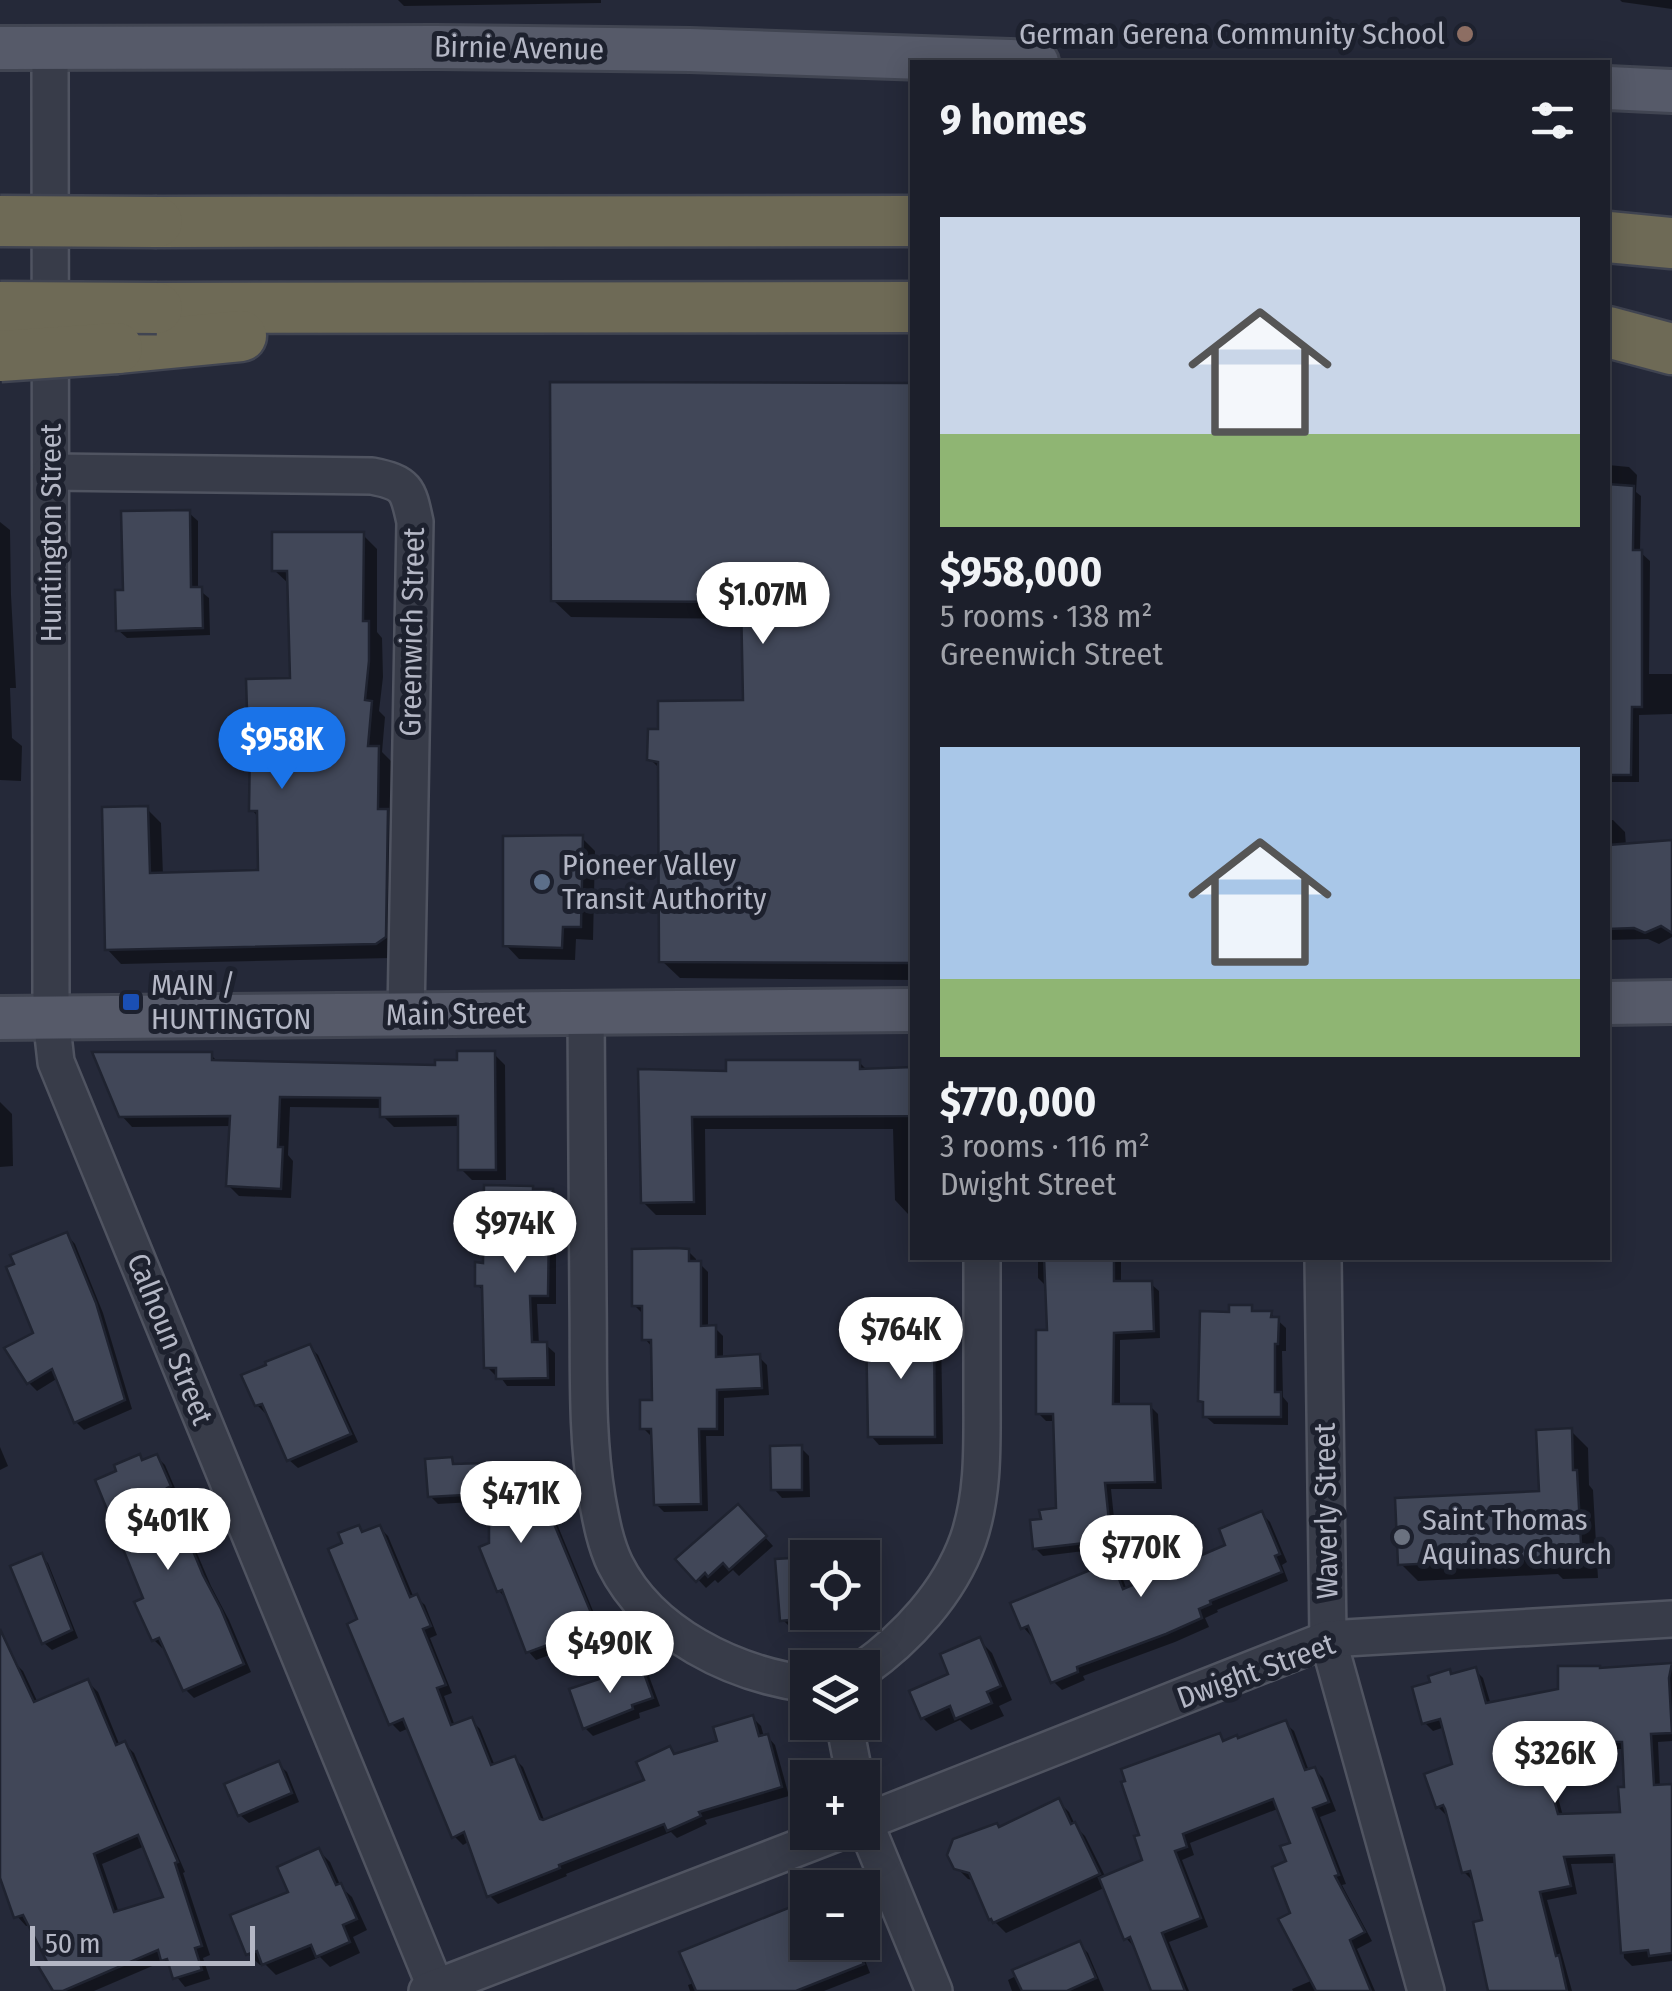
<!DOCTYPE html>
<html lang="en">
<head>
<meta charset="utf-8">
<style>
  :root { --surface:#1c1f2b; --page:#252733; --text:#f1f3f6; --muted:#a0a2a9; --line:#3a3d47; --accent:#1a73e8 }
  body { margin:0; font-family:"Fira Sans Condensed",sans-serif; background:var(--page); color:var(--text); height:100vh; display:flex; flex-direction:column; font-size:38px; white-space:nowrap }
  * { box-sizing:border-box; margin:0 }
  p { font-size:32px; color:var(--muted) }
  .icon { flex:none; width:55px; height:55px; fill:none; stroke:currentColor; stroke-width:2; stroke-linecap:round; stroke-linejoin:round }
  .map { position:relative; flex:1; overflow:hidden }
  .sheet { position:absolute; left:910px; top:60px; width:700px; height:1200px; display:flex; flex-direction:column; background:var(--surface); border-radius:0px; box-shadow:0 5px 25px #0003,0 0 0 2px var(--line) }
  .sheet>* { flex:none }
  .buttons { position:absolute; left:790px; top:1540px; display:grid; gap:20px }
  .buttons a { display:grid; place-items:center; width:90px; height:90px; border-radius:0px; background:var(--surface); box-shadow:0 5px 25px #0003,0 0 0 2px var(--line); font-size:50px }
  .scale { position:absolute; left:30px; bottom:25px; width:225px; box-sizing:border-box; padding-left:10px; border:5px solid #b4b7c5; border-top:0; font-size:28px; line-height:35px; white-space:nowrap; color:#b4b7c5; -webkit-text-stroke:8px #1d212e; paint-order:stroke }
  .price { position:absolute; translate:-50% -85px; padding:0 22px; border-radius:35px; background:#fff; color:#222; font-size:32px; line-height:65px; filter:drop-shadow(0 2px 5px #0008) }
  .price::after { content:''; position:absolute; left:50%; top:60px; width:30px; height:22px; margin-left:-15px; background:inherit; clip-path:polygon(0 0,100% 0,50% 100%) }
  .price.active { background:var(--accent); color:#fff }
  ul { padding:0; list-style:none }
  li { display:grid; align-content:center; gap:20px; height:530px; padding:0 30px }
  li span { display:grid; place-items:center; height:310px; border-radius:0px; color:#555 }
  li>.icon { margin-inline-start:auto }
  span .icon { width:180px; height:180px; fill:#fffc; stroke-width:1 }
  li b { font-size:42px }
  h2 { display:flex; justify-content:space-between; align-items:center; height:120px; padding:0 30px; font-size:42px }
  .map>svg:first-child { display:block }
  .shadow { fill:#0007; fill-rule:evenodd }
  .building { fill:#414758; stroke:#1f2330; stroke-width:2.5; fill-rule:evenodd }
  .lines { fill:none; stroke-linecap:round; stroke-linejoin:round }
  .minor-casing { stroke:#505461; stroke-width:40 }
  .major-casing { stroke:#414552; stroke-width:48 }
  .highway-casing { stroke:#404451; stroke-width:55 }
  .minor { stroke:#383c49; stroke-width:35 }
  .major { stroke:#565a69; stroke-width:42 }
  .highway { stroke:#6e6a56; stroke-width:50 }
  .highway-bridge-casing { stroke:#404451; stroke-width:55; stroke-linecap:butt }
  .highway-bridge { stroke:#6e6a56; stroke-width:50 }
  .education-dot { fill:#8d6e63; stroke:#1d212e; stroke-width:4 }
  .service-dot { fill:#5c6f8a; stroke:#1d212e; stroke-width:4 }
  .transit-dot { fill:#1a4fb4; stroke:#1d212e; stroke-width:4 }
  .worship-dot { fill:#6b7280; stroke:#1d212e; stroke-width:4 }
  .labels { text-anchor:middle; stroke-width:10; stroke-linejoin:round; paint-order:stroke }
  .poi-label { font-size:30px; fill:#b4b7c5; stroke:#1d212e; text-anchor:start }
  .street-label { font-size:30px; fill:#b4b7c5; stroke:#1d212e }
</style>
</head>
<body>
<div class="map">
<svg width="1672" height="1991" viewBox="0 0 1672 1991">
  <rect width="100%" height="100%" fill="#252939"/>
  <g class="shadow">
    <path d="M398,0H601V3L404,6Z"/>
    <path d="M1620,0H1672V9L1622,2Z"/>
    <path d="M552,384L912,386V980L680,978L662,961L661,770L650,759L745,703L744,619L571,617L553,600Z"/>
    <path d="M1608,465L1629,467L1637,475L1636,492L1641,496L1640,552L1650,561L1649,674H1672V714L1639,715V782H1608Z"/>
    <path d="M189,513L198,521V589L209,598L210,635L127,638L118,630L125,592Z"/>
    <path d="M0,522L10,530L11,595L16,688H10L12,738L22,746L21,781L0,780Z"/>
    <path d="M363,535L377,549V632L382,638L383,677L379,711L385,717L382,752L392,762L391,815L402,826L391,958L121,964L107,949L147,809L161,823L163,875L261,873L259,818L252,810L293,681L289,584L274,570Z"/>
    <path d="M1608,820H1613L1625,832L1626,846L1672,843V937L1659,944L1648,939L1608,940Z"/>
    <path d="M582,838L595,851L593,940L576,939L575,960L519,959L506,945Z"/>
    <path d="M494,1054L505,1065L506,1180H472L461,1169L460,1126L394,1127L383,1116V1108L290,1107L288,1155L293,1161L291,1198L239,1196L228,1185L232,1126L132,1127L121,1115L211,1055L219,1063L438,1067Z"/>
    <path d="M859,1062L868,1071L912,1069V1213L908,1214L895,1200L893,1129H705L706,1215H656L643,1202L640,1072L728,1074Z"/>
    <path d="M0,1102L12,1114L13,1166L0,1167Z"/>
    <path d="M535,1192H552L568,1208V1235H556V1304H537L539,1345H546L555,1353V1386H507L499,1375H495L487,1367L485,1292L477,1285L486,1265Z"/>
    <path d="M67,1235L75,1244L103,1313L132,1409L84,1430L76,1422L58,1378L37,1391L29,1383L8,1349L36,1334Z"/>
    <path d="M688,1251L696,1259V1264H700L708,1272V1328H715L723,1336V1359L759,1357L767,1365L769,1395L724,1398V1436H706L708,1511L664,1512L656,1504L654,1436H651L643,1428L655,1403L653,1348L645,1339L642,1313L634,1305Z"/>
    <path d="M1038,1258H1121V1284H1151L1159,1291L1160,1338L1120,1340V1407L1150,1406L1158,1414L1162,1489H1111L1117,1547L1043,1556L1035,1548L1043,1521L1059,1510L1056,1421H1046L1038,1413L1050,1333L1046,1286L1038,1278Z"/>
    <path d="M1251,1308L1257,1314H1271L1286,1328V1351H1282L1283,1397L1288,1403V1425L1214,1424L1205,1416V1405L1200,1400L1231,1314Z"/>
    <path d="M933,1329L941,1337L943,1444L879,1445L871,1436Z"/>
    <path d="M310,1347L318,1355L358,1442L298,1468L289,1460L268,1412L265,1413L257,1405Z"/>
    <path d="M1571,1431L1588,1448L1589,1485L1593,1490L1598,1578L1563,1579L1558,1574L1418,1581L1401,1564L1542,1493Z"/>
    <path d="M0,1447L8,1466L0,1470Z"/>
    <path d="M801,1448L809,1456L810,1497L782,1498L774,1489Z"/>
    <path d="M139,1457L144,1462L157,1457L165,1465L178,1495L173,1497L211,1586L229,1620L251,1672L194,1698L185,1689L166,1647L162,1648L154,1640L120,1473Z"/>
    <path d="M451,1460L458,1466L547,1463L555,1472L556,1502H548L603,1635L536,1660L528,1651L508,1600L499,1591L492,1545L491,1501L438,1504L430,1496Z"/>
    <path d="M738,1507L773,1546L739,1576L733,1570L718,1583L715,1580L706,1588L679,1559Z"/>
    <path d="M1262,1514L1270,1522L1287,1562L1282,1565L1288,1581L1217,1610L1218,1612L1205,1618L1209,1627L1175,1642L1083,1676L1085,1680L1062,1690L1053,1681L1034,1634L1031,1636L1023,1627L1112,1564L1120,1572L1127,1590L1228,1546Z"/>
    <path d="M358,1528L365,1534L380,1528L388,1536L414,1598L416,1597L425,1605L437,1635L430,1638L452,1693L444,1696L455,1726L471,1720L480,1729L495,1766L514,1758L523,1767L545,1822L647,1781L670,1749L676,1755L720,1743L753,1718L761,1726L764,1737L767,1736L775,1745L789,1796L705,1820L707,1824L677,1838L671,1832L566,1874L567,1876L498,1904L490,1896L470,1841L463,1845L454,1836L409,1728L400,1732L392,1724L360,1621L345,1544Z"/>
    <path d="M41,1556L48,1563L78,1638L52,1650L44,1643Z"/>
    <path d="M808,1612H830L822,1613L824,1625L791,1628L782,1619Z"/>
    <path d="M979,1640L992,1653L1012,1700L999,1706L1004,1716L971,1730L960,1720L936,1731L923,1718Z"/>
    <path d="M13,1661L23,1671L38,1703L88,1682L98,1692L120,1746L125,1744L134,1753L185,1872L183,1873L210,1955L203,1958L210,1979L185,1987L164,1961L94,1991H56L51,1963L31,1925L26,1926L17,1916L0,1870V1667ZM145,1846L167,1898L119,1913L102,1864Z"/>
    <path d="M1672,1666V1741L1658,1742L1660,1787L1672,1786V1961L1632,1966L1624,1958L1617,1863L1571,1864L1577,1894L1547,1900L1572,1991H1491L1485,1922L1472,1880L1464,1872L1448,1814L1446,1815L1438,1807L1455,1766L1445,1727L1433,1731L1425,1723L1433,1683L1450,1672L1453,1676L1475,1670L1483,1678L1491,1705L1560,1691L1602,1671ZM1545,1749H1625L1627,1789L1622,1814L1563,1816Z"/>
    <path d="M641,1668L649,1676L660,1706L639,1713L640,1718L593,1736L585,1728Z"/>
    <path d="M1285,1723L1294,1731L1309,1771L1314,1769L1323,1778L1336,1811L1320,1817L1346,1884L1342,1885L1372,1941L1357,1949L1375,1991H1293L1292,1989L1313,1980L1293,1915L1289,1862L1293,1844L1280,1808L1190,1843L1194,1855L1182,1860L1208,1927L1169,1942L1189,1991H1154L1134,1947L1126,1938L1106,1887L1006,1933L991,1918L975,1881L968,1879L956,1867L1000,1829L1058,1801L1069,1812L1076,1827L1085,1836L1106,1878L1146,1861L1220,1736L1226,1742L1239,1740Z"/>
    <path d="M278,1764L287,1772L299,1802L249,1823L240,1815Z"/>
    <path d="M319,1851L330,1862L341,1887L352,1897L367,1930L353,1937L360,1953L330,1967L320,1957L276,1975L265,1964L260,1965L248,1954Z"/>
    <path d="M808,1942H858L870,1973L824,1991H690L688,1985Z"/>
    <path d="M1079,1944L1088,1953L1104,1991H1012L1008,1980Z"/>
  </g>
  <g class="building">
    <path d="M550,382L912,383V601H910V703H912V963L659,962L658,762L647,760L648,729H658V701L743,700L741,602L551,601Z"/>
    <path d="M1608,484L1634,486L1633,550H1642V707H1632L1631,775H1608Z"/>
    <path d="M190,510L191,587H202L203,628L116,631L115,590H123L121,511Z"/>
    <path d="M272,532H364L363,621H369V661L365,700L372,701L368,746H379L378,809H388L386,937L376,944L105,950L102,807L148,806L150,873L258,870L257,811H249L250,743H248L246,679L290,678L287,571H272Z"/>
    <path d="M583,835L581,927H563L562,948L503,946V836Z"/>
    <path d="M1672,840V933L1661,926L1645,933L1634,928L1608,929V845Z"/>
    <path d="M457,1051H495L496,1170H458V1116L380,1117V1098L280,1097L278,1147H283L281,1189L226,1186L230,1116L119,1117L92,1052H212V1060L435,1065V1060H457Z"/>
    <path d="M726,1060H860V1069L912,1067V1116L692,1117L694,1202L641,1203L638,1069L726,1071Z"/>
    <path d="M484,1185L533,1186V1189H553V1197L561,1198V1228H549L548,1296H530L532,1342H547L548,1378L496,1379V1368H484L482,1286H475V1262L483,1263Z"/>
    <path d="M67,1232L96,1303L125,1400L74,1423L52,1369L27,1384L4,1348L33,1333L6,1267L14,1264L10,1255Z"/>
    <path d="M676,1248L689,1249V1261H701V1326L716,1325V1357L760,1354L762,1388L717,1390V1429H699L701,1504L654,1505L651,1429H640V1400H652L651,1340H642V1306H632V1249Z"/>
    <path d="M1044,1258H1114V1281H1152L1154,1331L1114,1333L1113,1404H1151L1155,1482L1105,1483L1111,1540L1033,1549L1030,1520L1041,1519L1039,1510L1056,1508L1053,1414H1036V1330H1047Z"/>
    <path d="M1229,1305H1252V1311H1272L1271,1317H1279L1278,1344H1275V1392H1281V1417H1203V1402L1198,1401L1200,1311L1229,1312Z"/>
    <path d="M934,1326L935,1437H868L866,1328Z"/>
    <path d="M310,1344L351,1434L287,1461L262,1404L255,1406L241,1375L266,1365L265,1362Z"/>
    <path d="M1572,1428L1573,1470H1577L1582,1562L1543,1563L1544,1558L1398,1565L1395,1498L1539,1491L1536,1430Z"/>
    <path d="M802,1445V1490H771L770,1446Z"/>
    <path d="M140,1454L142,1460L157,1454L171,1486L167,1488L203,1575L221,1609L244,1664L183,1691L159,1638L152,1641L134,1602L143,1598L95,1480L116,1471L114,1465Z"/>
    <path d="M452,1457L453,1464L548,1461V1494L542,1495L597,1627L526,1653L502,1590L497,1592L479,1547L489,1543V1496H482V1494L428,1497L425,1459Z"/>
    <path d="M738,1504L767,1536L729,1570L723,1563L708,1577L705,1573L696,1582L675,1559Z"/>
    <path d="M1262,1511L1280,1554L1275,1556L1282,1572L1210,1601L1211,1604L1199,1609L1202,1618L1166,1634L1077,1667L1078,1672L1051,1683L1028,1626L1021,1629L1010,1603L1112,1561L1123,1589L1225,1545L1219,1529Z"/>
    <path d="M359,1525L362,1532L380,1525L410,1597L417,1594L431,1626L423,1629L446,1685L437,1688L451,1725L472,1717L491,1765L515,1756L540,1819L543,1820L644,1780L636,1762L670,1746L674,1754L717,1741L713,1727L753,1715L759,1736L768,1734L782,1787L699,1812L701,1816L667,1831L664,1824L559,1865L560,1868L487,1897L464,1832L452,1838L403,1719L389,1725L347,1624L357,1619L328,1549L342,1543L338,1533Z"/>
    <path d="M42,1553L72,1630L42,1644L10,1566Z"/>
    <path d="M808,1557V1618L780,1621L775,1559Z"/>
    <path d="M0,1629L34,1702L88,1679L116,1745L125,1741L178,1862L175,1863L202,1946L195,1948L202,1970L173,1979L167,1959L161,1961L158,1950L63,1991H53L38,1966L47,1962L23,1915L14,1918L0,1878ZM138,1835L163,1897L114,1912L94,1854Z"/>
    <path d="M980,1637L1001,1686L987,1692L992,1703L955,1719L950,1706L921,1719L909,1691L948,1674L940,1654Z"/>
    <path d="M1672,1663L1669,1678L1672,1733L1651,1734L1654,1785L1672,1784V1953L1649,1956L1648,1950L1621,1953L1614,1855L1564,1857L1571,1886L1540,1892L1556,1956L1559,1955L1567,1991H1488L1473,1922L1482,1920L1470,1871L1462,1873L1445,1809L1443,1805L1436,1808L1424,1774L1452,1764L1440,1719L1422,1724L1412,1687L1430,1682L1428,1676L1450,1669L1451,1674L1476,1667L1486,1703L1558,1689V1666H1600V1668ZM1538,1742H1622L1624,1787H1618L1620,1812L1558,1814Z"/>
    <path d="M641,1665L653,1698L632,1705L633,1709L583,1729L569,1689Z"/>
    <path d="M1286,1720L1305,1770L1315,1767L1329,1802L1313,1808L1339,1875L1335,1876L1365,1932L1350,1940L1371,1991H1316L1278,1919L1290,1913L1272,1867L1286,1861L1280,1846L1290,1843L1273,1799L1183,1834L1187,1847L1175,1851L1201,1918L1162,1933L1185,1991H1151L1130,1937L1124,1940L1099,1878L1142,1860L1134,1836L1139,1835L1121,1782L1125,1781L1121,1769L1220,1733L1223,1741L1237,1735L1238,1738Z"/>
    <path d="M279,1761L292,1793L238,1816L224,1784Z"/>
    <path d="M1059,1798L1071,1824L1075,1822L1100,1874L993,1923L991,1919L989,1920L969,1873L954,1869L947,1855L953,1839L997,1823L999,1827Z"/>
    <path d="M319,1848L336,1885L341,1883L357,1919L343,1925L350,1942L316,1957L311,1945L262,1965L257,1951L246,1955L230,1915L288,1892L277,1867Z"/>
    <path d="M808,1900V1942H855L864,1964L796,1991H696L679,1952Z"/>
    <path d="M1080,1941L1096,1978L1067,1991H1022L1012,1970Z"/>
  </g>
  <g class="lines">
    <g class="minor-casing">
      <g id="minor">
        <path d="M50,48L51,1017L56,1062L437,1991"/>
        <path d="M51,472L372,476C407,483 408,489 415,522L406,1015"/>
        <path d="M586,1013C586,1109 587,1205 588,1301C589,1367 586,1433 597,1498C601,1520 605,1543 615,1564C650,1634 733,1674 808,1684"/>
        <path d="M1323,1258L1328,1639L1426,1991"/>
        <path d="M862,1670C907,1638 949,1593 968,1540C984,1494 982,1444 982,1396C982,1350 982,1304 982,1258"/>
        <path d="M844,1722L855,1778"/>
        <path d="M862,1816L934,1991"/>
        <path d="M862,1823L1328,1639L1672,1619"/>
        <path d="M427,1991L839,1832"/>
      </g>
    </g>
    <g class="major-casing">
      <g id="major">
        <path d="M0,48L436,47L690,50L1037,62"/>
        <path d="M1608,88L1672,91"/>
        <path d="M1608,1003L1672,1002"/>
        <path d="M0,1018L912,1010"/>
      </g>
    </g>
    <g class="highway-casing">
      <g id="highway">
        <path d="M157,222L912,221"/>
        <path d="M1608,237L1672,243"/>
        <path d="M157,308L912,307"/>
        <path d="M1608,332L1672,349"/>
        <path d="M117,348L241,336"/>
      </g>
    </g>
    <use href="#minor" class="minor"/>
    <use href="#major" class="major"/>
    <use href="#highway" class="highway"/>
    <g class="highway-bridge-casing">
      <g id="highway-bridge">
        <path d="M0,221L157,222"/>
        <path d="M0,307L157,308"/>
        <path d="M0,356L117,348"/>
      </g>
    </g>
    <use href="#highway-bridge" class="highway-bridge"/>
  </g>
  <circle class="education-dot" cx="1465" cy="34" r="10"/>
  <circle class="service-dot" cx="542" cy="882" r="10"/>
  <rect class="transit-dot" x="121" y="992" width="20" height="20" rx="5"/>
  <circle class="worship-dot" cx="1402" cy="1537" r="10"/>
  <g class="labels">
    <g class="poi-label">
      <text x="1445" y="44" text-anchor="end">German Gerena Community School</text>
      <text x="562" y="875">Pioneer Valley<tspan x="562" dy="34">Transit Authority</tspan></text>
      <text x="151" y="995">MAIN /<tspan x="151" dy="34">HUNTINGTON</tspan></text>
      <text x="1422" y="1530">Saint Thomas<tspan x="1422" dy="34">Aquinas Church</tspan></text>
    </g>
    <g class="street-label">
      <text transform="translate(519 48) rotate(1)" y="10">Birnie Avenue</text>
      <text transform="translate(51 533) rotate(-90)" y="10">Huntington Street</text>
      <text transform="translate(412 632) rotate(-89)" y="10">Greenwich Street</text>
      <text transform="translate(456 1014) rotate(-1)" y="10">Main Street</text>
      <text transform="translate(170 1339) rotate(68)" y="10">Calhoun Street</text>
      <text transform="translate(1326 1511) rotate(-91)" y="10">Waverly Street</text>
      <text transform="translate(1256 1671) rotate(-20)" y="10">Dwight Street</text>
    </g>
  </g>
</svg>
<div class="buttons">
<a><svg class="icon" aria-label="locate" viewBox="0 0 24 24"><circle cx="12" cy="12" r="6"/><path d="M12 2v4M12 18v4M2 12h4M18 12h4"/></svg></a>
<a><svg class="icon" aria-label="layers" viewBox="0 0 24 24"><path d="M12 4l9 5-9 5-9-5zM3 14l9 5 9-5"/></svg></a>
<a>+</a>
<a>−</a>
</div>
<div class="scale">50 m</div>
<b class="price" style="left:763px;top:647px">$1.07M</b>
<b class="price active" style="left:282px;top:792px">$958K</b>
<b class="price" style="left:515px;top:1276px">$974K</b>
<b class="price" style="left:901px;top:1382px">$764K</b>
<b class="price" style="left:521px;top:1546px">$471K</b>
<b class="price" style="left:168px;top:1573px">$401K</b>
<b class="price" style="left:1141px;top:1600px">$770K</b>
<b class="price" style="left:610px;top:1696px">$490K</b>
<b class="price" style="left:1555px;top:1806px">$326K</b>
<section class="sheet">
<h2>9 homes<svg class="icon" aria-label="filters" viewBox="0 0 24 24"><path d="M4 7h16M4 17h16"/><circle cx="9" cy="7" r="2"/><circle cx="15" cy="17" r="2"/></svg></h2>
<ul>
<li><span style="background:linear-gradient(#c9d6e8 70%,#8fb573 0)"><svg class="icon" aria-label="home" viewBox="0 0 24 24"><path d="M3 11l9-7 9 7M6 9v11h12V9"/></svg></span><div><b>$958,000</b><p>5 rooms · 138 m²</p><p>Greenwich Street</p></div></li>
<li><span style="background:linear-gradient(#a9c7e8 75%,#8fb573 0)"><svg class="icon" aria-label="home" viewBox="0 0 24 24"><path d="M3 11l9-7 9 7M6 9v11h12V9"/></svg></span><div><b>$770,000</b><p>3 rooms · 116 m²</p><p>Dwight Street</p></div></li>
</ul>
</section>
</div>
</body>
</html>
